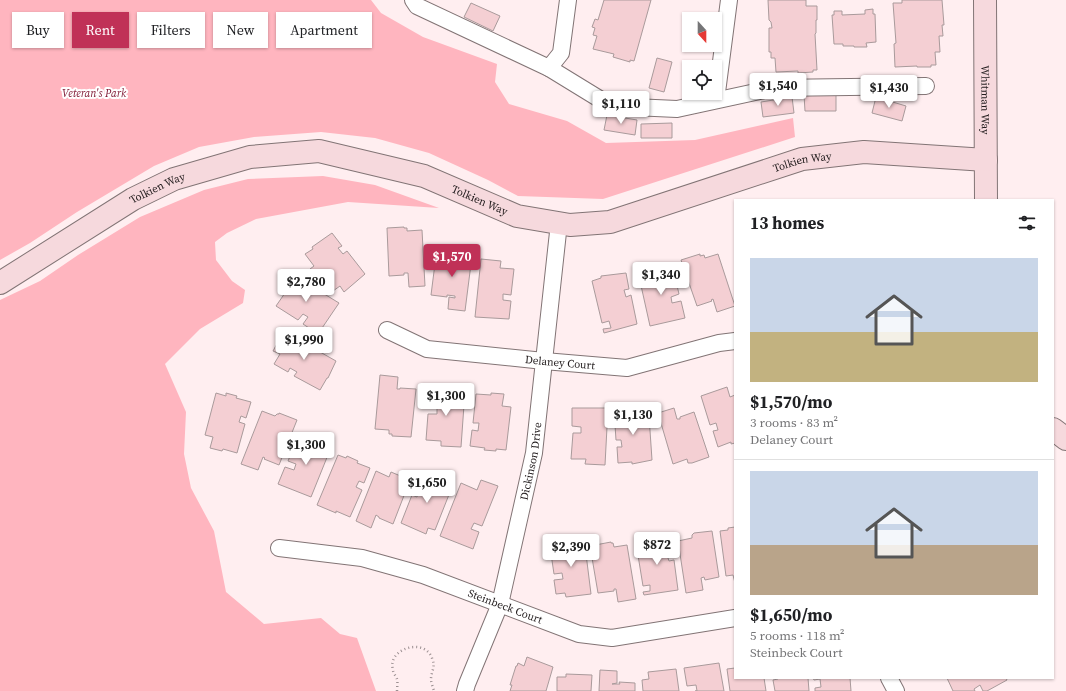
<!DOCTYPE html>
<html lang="en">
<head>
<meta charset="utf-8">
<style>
  :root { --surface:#fff; --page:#f6f6f6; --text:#202124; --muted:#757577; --line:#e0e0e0; --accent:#c03157 }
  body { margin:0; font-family:"Source Serif 4",serif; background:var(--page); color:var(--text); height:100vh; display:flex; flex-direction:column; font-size:15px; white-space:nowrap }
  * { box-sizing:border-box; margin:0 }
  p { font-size:13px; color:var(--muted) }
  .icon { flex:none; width:22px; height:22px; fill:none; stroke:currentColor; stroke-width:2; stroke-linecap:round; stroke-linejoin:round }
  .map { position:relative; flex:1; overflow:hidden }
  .drawer { position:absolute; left:734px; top:199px; width:320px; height:480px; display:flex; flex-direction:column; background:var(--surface); border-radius:0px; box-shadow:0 1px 3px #0004 }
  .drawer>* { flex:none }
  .banner { position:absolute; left:12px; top:12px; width:380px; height:36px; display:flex; gap:8px }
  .needle { width:26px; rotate:159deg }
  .tools { position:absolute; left:682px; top:12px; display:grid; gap:8px }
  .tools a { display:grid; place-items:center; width:40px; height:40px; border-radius:0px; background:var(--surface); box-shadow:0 1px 3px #0004; font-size:20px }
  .price { position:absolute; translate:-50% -34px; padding:0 9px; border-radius:4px; background:#fff; color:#222; font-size:13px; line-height:26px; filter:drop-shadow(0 1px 2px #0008) }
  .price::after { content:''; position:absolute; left:50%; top:24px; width:12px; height:9px; margin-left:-6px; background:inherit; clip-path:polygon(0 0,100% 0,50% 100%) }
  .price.current { background:var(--accent); color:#fff }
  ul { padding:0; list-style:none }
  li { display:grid; align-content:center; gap:8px; height:212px; padding:0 16px }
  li+li { border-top:1px solid var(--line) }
  li span { display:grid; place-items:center; height:124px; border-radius:0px; color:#555 }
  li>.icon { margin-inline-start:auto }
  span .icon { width:72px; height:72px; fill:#fffc; stroke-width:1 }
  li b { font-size:17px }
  h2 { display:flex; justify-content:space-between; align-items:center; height:48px; padding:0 16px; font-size:17px }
  .tag { padding:0 14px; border-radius:0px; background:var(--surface); box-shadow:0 1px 3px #0004; font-size:14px; line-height:36px }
  .tag.current { background:var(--accent); color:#fff }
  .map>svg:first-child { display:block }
  .green { fill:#ffb5bf }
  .building { fill:#f4cfd3; stroke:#a99a9b }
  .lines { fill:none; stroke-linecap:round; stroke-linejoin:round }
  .street-casing { stroke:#827475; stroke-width:18 }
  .secondary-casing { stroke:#827475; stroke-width:24 }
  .path { stroke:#9c9092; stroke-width:2.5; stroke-dasharray:1 3; stroke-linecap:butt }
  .street { stroke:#fff; stroke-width:16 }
  .secondary { stroke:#f6d9dd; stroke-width:22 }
  .labels { text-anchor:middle; stroke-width:4; stroke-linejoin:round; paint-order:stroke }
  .park-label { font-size:11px; font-style:italic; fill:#811b36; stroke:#fff }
  .street-label { font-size:11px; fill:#221c1d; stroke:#fff }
</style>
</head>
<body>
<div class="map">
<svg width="1066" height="691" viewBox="0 0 1066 691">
  <rect width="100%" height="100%" fill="#ffeef0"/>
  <g class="green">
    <path d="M0,0H371L381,13L423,37L497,64L495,82L509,104L567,121L606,143L695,140L793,118L795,137L603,199L518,196L488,180L429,153L375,138L321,132L254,137L199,147L154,166L77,212L30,243L0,260Z"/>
    <path d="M323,176L375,185L439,208L348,202L256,219L227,233L215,242L216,260L232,281L245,290L243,303L200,329L165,364L186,412L184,454L191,488L214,531L226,592L264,624L321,618L340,634L357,638L376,691H0V300L40,281L78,255L140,217L204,190L248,179Z"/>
  </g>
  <g class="building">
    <path d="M604,0H651L634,61L630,60V62L613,57L614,54L593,49L597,36L593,35L595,28L592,27L595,19L598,20Z"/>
    <path d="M768,0H806V6H817V20H816V33L815,34L817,70H813V72L798,73V71L776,72L775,58H771V52H769V28H772L771,22L769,20Z"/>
    <path d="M902,0H942L944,25H942L943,36H939L940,52H935L936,65H931V67H917V66L895,67L894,44L896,43L893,3H902Z"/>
    <path d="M471,3L500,16L493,31L464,17Z"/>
    <path d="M873,9V14H875L876,42L866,43L867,47H854V46H843V44H834L832,15H834V11H842V15L865,14V10Z"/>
    <path d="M657,58L672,62L664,92L649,88Z"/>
    <path d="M804,95H836V111H805Z"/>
    <path d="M792,97L794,113L763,117L761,102Z"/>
    <path d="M876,97L906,106L902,121L872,113Z"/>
    <path d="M607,115L637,120L635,135L604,130Z"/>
    <path d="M672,123V138H641V124Z"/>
    <path d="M404,227V228H407V231L422,230L425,286L409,287L408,273H404V275L389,276L387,228Z"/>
    <path d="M332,233L342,246L338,248L343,254L347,251L365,274L344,292L340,286L333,291L318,271L314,274L310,269L314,266L305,254L313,249L312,247Z"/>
    <path d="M437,248L455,250L458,251V255L472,256L465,311L448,309L449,297L455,298V296L447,295V297L431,295Z"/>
    <path d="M700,254V256L704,255L705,258L718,254L735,306L717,312L713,299L711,300L712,301L697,306L681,260Z"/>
    <path d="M481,259L501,261L500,268L514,269L511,295L503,294V300L511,301L509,319L475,317Z"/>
    <path d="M657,267L658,272L673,269L679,294L671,297L672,303L681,301L685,318L650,326L638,272Z"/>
    <path d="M290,273L339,303L318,334L303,324L308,317L303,314L298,320L276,306L285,293L280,290Z"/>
    <path d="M626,273L629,289L624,290L626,297L631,295L637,324L604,333L603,329L611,328L609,321L602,323L592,281L601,278V276Z"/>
    <path d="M290,335L336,361L328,378H327L320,390L294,376L297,372L290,368L288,372L274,364L280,354L273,351L279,340L281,341L283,336L288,339Z"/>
    <path d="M380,375L398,377L397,389H400V388L416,389L411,437L392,436V434H389V430L375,429Z"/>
    <path d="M727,387L730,397L735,395V443L731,444V442L718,447L713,431L718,430L716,423L710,425L701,396Z"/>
    <path d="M430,390L465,391L461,447L441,446V441L426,440L428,414H437V408H428Z"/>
    <path d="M216,393L226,396V393L237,396L236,398L251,402L246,418L241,416L239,422L245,424L237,453L223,449L222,451L210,448L213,437L205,435Z"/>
    <path d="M491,393L504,394L502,406L511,407L506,450L496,449V451L484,450L485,448L470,446L472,430L478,431L479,423H473L476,394L491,395Z"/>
    <path d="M572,408H608L605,465L585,464L586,459H571L573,433H581V427L572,426Z"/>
    <path d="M641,408L642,417L649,416L652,460L632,464V462L618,463L617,447H622L621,440H616L614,410Z"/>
    <path d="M674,408L677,419H680V417L694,412L709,457L692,463H688L687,459L673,464L658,413Z"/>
    <path d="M262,411L275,416L277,414H279V413L297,420L279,465L264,459L265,458L263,457L258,470L241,464Z"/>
    <path d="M298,437L312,443L314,437L332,445L311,497L278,484L285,467L294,470L296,464L288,461Z"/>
    <path d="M338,455L346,458L347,456L358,461L357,463L370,468L364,483L359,481L356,487L362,490L350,517L336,511V513L317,505Z"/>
    <path d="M376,471L389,477L391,472L410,480L393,524L379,518V517L376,515L371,528L356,521Z"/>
    <path d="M420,474L433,479V477L445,482L444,484L452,487L435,530L428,528L426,534L401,523L412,495L417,497L419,491L415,490Z"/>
    <path d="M481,480L498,486L482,526L474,523L471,529L479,532L473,549L440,536L461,483L477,490Z"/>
    <path d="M735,527V583L733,575L726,576L720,531L728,530V528Z"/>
    <path d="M712,531L719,577L705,580L704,577L701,578L703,590L686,593L678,541L692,538V535L694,533Z"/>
    <path d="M584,538L591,594L566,597L565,593L556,594L554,580L563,579L562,573L554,574L550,547L565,546L564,541Z"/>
    <path d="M656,538L657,540L670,538L673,554L667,555L669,561L674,560L678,590L644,595L643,592L650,591V585L643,586L636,543L645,542V540Z"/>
    <path d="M611,542V543H613L614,547L627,545L636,599L618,602L616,589H614V591L598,593L590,546Z"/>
    <path d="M527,657L553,667L546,691H510L512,685H510L516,666H517L518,663L524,666Z"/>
    <path d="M719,663L724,691H695H697L696,685L687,686L684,668Z"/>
    <path d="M735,668V678H764L766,691H730L727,669Z"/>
    <path d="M676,669L679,691H643L642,680L649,679L648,672Z"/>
    <path d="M600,670L617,671V683L612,684H620L619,682L635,683V691H599Z"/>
    <path d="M566,674L592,675L591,691H557V677H566Z"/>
    <path d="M778,678H808L809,691H775L773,680L778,679Z"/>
    <path d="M813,678H850L851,691H815V688L821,687L820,679L814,680Z"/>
    <path d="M947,678H1006L1007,680L987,691H983L980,685L974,689L975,691H953Z"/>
  </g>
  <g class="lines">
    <g class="street-casing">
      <g id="street">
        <path d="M413,0L417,6L549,68L561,53L568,0"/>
        <path d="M549,68L611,106L677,109L774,88L926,86"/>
        <path d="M716,100L729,0"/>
        <path id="s1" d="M387,330L427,349L544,361L627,368L719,343L735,341"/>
        <path id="s2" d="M279,548L362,558L423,575L579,634L612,638L735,618"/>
        <path d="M889,678L896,691"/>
        <path id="s3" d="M465,691L467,684L500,604L534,453L559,223"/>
      </g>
    </g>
    <g class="secondary-casing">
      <g id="secondary">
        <path id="s4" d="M985,0L986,200"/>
        <path id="s5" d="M0,283L133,199L174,179L250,157L319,151L424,176L517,216L570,225L610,222L802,159L864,152L986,160"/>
        <path d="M1053,429L1066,439"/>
      </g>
    </g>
    <path class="path" d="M397,691C397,687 398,683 397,679C396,676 393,673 393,670C389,656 403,647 415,647C422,647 429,650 432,658C436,667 431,672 431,679C431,683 433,687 434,691"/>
    <use href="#street" class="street"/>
    <use href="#secondary" class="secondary"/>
  </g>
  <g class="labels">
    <g class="park-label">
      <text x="94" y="97">Veteran's Park</text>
    </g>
    <g class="street-label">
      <text dy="4" stroke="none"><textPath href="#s4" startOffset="100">Whitman Way</textPath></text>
      <text dy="4" stroke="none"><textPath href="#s5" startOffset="856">Tolkien Way</textPath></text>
      <text dy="4" stroke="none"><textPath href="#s5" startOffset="184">Tolkien Way</textPath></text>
      <text dy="4" stroke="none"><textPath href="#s5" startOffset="520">Tolkien Way</textPath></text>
      <text dy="4" stroke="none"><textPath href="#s1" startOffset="178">Delaney Court</textPath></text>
      <text dy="4" stroke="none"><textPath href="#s3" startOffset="240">Dickinson Drive</textPath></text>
      <text dy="4" stroke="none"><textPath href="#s2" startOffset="235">Steinbeck Court</textPath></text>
    </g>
  </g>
</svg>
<div class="tools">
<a><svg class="needle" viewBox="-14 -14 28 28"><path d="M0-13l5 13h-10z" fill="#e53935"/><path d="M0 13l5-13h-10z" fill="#757577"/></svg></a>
<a><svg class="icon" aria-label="locate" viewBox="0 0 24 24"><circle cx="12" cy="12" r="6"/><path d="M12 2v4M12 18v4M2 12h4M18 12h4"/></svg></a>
</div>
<b class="price" style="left:778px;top:107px">$1,540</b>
<b class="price" style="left:889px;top:109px">$1,430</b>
<b class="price" style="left:621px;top:125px">$1,110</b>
<b class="price current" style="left:452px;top:278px">$1,570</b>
<b class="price" style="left:661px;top:296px">$1,340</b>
<b class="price" style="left:306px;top:303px">$2,780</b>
<b class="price" style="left:304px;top:361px">$1,990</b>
<b class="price" style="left:446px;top:417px">$1,300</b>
<b class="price" style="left:633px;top:436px">$1,130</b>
<b class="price" style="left:306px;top:466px">$1,300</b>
<b class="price" style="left:427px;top:504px">$1,650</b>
<b class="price" style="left:657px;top:566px">$872</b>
<b class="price" style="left:571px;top:568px">$2,390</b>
<div class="banner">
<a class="tag">Buy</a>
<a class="tag current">Rent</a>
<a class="tag">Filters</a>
<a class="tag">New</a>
<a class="tag">Apartment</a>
</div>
<section class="drawer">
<h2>13 homes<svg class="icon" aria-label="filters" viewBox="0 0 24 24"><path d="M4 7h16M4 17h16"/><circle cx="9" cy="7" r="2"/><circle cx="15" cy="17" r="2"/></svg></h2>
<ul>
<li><span style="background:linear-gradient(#c9d6e8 60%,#c2b280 0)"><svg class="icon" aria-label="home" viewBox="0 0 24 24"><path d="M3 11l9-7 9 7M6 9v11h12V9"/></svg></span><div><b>$1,570/mo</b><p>3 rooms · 83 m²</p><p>Delaney Court</p></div></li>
<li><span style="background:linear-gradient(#c9d6e8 60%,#b9a48a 0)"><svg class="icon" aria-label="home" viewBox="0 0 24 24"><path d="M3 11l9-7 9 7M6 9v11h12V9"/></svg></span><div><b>$1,650/mo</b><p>5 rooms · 118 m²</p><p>Steinbeck Court</p></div></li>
</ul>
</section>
</div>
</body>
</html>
